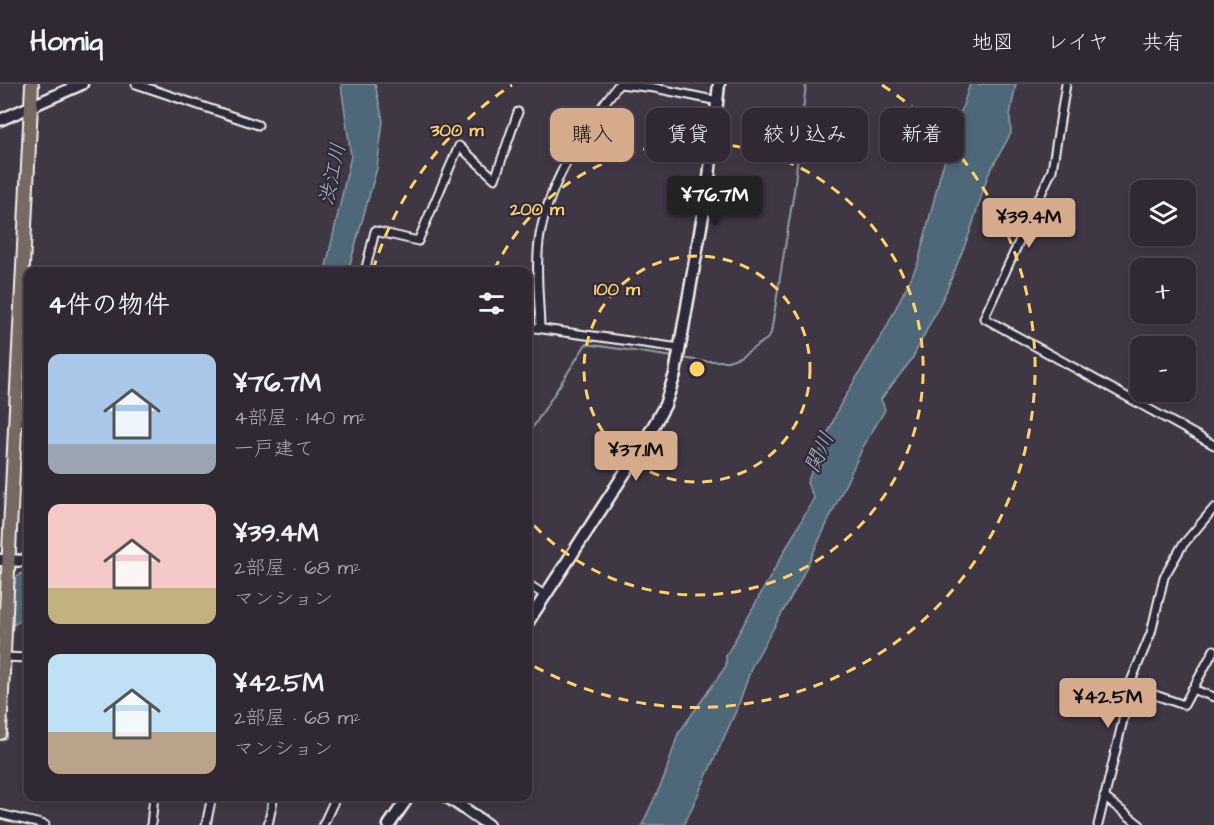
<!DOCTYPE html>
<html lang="ja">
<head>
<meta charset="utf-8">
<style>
  :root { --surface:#302934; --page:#3c3540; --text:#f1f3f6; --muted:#a8a6ac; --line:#4b454f; --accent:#d6ab8b }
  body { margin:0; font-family:"Architects Daughter","Klee One",sans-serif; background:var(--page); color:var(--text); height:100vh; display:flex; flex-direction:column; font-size:22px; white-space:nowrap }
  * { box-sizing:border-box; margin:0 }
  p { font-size:20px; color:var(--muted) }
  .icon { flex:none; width:33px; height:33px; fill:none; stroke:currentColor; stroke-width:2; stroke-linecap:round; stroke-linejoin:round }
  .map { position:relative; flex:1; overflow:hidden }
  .panel { position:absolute; left:24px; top:183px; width:508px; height:534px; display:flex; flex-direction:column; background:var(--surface); border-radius:12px; box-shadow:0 3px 9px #0003,0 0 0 2px var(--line) }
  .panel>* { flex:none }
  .hud { position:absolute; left:550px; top:24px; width:570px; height:54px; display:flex; gap:12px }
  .controls { position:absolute; left:1130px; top:96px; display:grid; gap:12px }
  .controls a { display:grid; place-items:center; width:66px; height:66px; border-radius:12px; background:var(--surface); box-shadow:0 3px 9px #0003,0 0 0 2px var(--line); font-size:30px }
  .price { position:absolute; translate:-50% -51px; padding:0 14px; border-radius:6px; background:var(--accent); color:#111; font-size:20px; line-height:39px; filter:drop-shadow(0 2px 3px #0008) }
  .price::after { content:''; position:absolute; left:50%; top:36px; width:18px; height:14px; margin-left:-9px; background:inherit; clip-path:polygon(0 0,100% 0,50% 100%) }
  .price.selected { background:#222; color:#fff }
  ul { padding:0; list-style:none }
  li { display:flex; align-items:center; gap:18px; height:150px; padding:0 24px }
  li span { display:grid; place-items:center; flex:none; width:168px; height:120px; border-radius:12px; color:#555 }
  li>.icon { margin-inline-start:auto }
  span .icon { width:72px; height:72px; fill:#fffc; stroke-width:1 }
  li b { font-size:26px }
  h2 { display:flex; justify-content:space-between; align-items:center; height:72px; padding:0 24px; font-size:26px }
  .pill { padding:0 21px; border-radius:12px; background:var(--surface); box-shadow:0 3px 9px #0003,0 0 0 2px var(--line); font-size:21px; line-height:54px }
  .pill.selected { background:var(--accent); color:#111 }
  header { display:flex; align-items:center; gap:36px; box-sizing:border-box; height:84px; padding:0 30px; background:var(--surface); border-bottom:2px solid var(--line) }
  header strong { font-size:28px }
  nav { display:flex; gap:33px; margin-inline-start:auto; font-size:21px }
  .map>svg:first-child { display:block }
  .water { fill:#4f6779; stroke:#919ea5; stroke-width:1.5 }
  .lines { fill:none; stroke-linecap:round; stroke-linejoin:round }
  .stream { stroke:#919ea5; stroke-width:2 }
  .street-casing { stroke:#f4f1e8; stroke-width:11 }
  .secondary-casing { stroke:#f4f1e8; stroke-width:15 }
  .highway-casing { stroke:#f4f1e8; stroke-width:16 }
  .street { stroke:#2f2a3d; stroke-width:7 }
  .secondary { stroke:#2f2a3d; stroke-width:10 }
  .highway { stroke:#766964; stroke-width:12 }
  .ring { fill:none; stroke:#ffd166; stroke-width:3; stroke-dasharray:10 8 }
  .labels { text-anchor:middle; stroke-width:4.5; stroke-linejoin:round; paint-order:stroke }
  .water-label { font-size:21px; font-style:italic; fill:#b2babc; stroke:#2f2a3d }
  .centre { fill:#ffd166; stroke:#2f2a3d; stroke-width:3 }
  .ring-label { font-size:18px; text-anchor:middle; font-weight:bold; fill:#ffd166; stroke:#2f2a3d; stroke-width:4.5; stroke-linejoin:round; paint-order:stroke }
</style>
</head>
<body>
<header>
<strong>Homiq</strong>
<nav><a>地図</a><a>レイヤ</a><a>共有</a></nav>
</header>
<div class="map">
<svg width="1214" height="741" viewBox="0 0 1214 741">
  <rect width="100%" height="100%" fill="#403745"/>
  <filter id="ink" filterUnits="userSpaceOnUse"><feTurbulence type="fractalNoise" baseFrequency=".0167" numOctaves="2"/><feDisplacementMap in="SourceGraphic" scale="12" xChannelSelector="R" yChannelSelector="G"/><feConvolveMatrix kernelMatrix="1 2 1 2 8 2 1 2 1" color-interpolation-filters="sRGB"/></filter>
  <g filter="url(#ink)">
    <g class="water">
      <path d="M341,0H375L383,37L377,84L348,187H325L351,72Z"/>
      <path d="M970,0H1016L1010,31L1011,49L988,91L970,148L946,208L912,275L881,315L885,326L864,361L799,499L752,582L737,625L684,741H642L664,694L678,650L726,582V572L814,414L807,399L839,323L885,246L918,179L941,88Z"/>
      <path d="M28,484V532L0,549V507Z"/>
    </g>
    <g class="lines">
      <g class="stream">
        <path d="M682,274L701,277H728L740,273L767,255L771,249L794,107L806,0"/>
        <path d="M528,351L586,260L673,273"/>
      </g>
      <g class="street-casing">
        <g id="street">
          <path d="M136,0L258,41"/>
          <path d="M1066,0L1052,86L984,234L1214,361"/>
          <path d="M365,188L375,147L418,157L459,62L495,95L518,28"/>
          <path d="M528,243L680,264"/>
          <path d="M540,243C539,213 535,181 540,151C550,95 585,44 619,0L655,4L718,17"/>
          <path d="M16,335L28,339"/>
          <path d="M528,500L546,512"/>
          <path d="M4,573L28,574"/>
          <path d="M1129,602L1184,621L1214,566"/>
          <path d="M1192,605L1214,613"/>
          <path d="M1104,713L1140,741"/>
          <path d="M0,730L45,741"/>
          <path d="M151,741L154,712"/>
          <path d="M206,741L212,712"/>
          <path d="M268,741L274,712"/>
          <path d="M323,741L335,715L332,712"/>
          <path d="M1098,741L1123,636L1129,602L1151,549L1164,493L1182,462L1214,424"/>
        </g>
      </g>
      <g class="secondary-casing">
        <g id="secondary">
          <path d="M0,36L82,0"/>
          <path d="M0,476L28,477"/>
          <path d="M528,538L643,361L665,321L675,290L708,103L719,0"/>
          <path d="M446,712L488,741"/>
          <path d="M389,741L409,712"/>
        </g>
      </g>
      <g class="highway-casing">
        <path id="highway" d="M0,649L32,0"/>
      </g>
      <use href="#street" class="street"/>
      <use href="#secondary" class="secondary"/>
      <use href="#highway" class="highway"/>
    </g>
  </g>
  <g class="ring">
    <circle cx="697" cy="285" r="113"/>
    <path d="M494 186A226 226 0 1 1 529 436"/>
    <path d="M373 186A339 339 0 0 1 512 1M882 1A339 339 0 0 1 530 580"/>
  </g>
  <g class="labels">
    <g class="water-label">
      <text transform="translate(332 90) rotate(-78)" y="7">渋江川</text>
      <text transform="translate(819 368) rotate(-65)" y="7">関川</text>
    </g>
  </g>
  <circle cx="697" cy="285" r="9" class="centre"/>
  <g class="ring-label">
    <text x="457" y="52">300 m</text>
    <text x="537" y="131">200 m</text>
    <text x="617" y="211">100 m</text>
  </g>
</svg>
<div class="controls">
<a><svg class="icon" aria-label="layers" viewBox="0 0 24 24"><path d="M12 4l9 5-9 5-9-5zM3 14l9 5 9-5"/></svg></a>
<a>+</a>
<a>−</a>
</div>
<b class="price selected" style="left:715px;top:143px">¥76.7M</b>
<b class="price" style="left:1029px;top:165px">¥39.4M</b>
<b class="price" style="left:636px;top:398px">¥37.1M</b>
<b class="price" style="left:1108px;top:645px">¥42.5M</b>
<div class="hud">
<a class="pill selected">購入</a>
<a class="pill">賃貸</a>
<a class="pill">絞り込み</a>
<a class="pill">新着</a>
</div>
<section class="panel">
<h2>4件の物件<svg class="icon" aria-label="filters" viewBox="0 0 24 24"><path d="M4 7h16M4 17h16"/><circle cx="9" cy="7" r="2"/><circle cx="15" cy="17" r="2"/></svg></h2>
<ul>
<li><span style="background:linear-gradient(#a9c7e8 75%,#9aa5b1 0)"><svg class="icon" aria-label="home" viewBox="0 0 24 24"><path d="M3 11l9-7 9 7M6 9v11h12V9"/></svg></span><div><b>¥76.7M</b><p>4部屋 · 140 m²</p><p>一戸建て</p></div></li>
<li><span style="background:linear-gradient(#f6c9c9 70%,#c2b280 0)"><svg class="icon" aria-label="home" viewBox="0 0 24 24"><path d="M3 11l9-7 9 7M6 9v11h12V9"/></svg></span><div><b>¥39.4M</b><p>2部屋 · 68 m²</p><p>マンション</p></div></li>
<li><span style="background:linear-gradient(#bfe0f5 65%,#b9a48a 0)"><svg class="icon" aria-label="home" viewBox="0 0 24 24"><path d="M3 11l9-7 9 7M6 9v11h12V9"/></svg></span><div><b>¥42.5M</b><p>2部屋 · 68 m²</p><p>マンション</p></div></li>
</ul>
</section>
</div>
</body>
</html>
